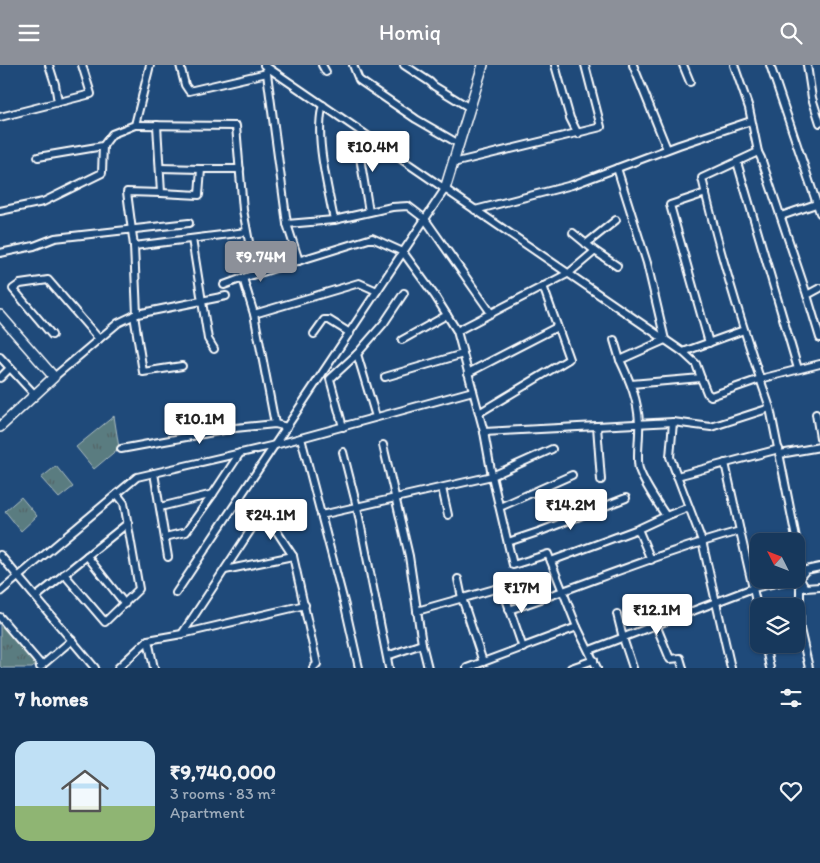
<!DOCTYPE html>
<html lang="en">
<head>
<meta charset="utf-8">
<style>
  :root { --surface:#17385c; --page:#244365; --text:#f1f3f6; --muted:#9eacbb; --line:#365272; --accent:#8c9099 }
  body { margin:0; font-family:Itim,sans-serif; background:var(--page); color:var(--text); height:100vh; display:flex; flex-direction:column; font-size:19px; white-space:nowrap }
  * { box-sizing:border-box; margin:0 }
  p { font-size:16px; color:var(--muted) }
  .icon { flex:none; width:28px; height:28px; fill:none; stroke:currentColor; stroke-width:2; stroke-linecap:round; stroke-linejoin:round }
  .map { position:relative; height:603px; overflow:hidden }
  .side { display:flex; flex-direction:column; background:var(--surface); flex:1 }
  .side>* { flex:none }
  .needle { width:32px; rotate:312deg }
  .controls { position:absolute; left:750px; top:468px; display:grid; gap:10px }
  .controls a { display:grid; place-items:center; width:55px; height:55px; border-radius:10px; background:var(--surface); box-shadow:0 1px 4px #0004,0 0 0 1px var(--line); font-size:25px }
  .price { position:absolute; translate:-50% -42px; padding:0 11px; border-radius:5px; background:#fff; color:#222; font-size:16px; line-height:32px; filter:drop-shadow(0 1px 2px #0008) }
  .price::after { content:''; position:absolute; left:50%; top:30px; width:15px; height:11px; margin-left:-8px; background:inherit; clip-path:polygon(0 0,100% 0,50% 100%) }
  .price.active { background:var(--accent); color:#fff }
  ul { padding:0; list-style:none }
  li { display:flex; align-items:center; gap:15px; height:125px; padding:0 15px }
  li span { display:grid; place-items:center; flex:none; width:140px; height:100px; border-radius:15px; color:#555 }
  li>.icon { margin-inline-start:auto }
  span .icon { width:60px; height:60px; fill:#fffc; stroke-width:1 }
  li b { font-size:21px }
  h2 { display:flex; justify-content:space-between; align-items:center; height:60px; padding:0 15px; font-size:21px }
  header { display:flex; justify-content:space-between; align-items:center; height:65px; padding:0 15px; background:var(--accent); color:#fff; font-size:22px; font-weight:600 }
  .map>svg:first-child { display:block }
  .grass { fill:url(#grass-tufts); stroke:#acbdc0 }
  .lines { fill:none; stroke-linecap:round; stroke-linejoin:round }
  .street-casing { stroke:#fff; stroke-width:10 }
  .secondary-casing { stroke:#fff; stroke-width:12 }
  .street { stroke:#1f4a7a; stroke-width:6 }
  .secondary { stroke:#1f4a7a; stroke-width:9 }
</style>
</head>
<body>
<header><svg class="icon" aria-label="menu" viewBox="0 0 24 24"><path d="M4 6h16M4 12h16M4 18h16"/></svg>Homiq<svg class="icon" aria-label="search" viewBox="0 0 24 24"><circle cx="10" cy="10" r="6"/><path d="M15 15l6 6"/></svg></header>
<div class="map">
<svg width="820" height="603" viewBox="0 0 820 603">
  <defs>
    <pattern id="grass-tufts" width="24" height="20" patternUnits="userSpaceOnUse" patternTransform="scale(1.25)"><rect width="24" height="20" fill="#5a7b80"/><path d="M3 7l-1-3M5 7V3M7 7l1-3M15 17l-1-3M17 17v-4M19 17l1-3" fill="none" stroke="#536466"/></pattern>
  </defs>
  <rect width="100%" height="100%" fill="#1f4a7a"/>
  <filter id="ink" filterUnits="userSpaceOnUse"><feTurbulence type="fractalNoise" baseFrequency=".02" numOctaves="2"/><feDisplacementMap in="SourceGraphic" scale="10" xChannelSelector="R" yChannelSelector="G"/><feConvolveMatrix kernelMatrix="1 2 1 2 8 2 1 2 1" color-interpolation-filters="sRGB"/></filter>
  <g filter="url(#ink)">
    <g class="grass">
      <path d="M114,351L119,383L94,404L76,382Z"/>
      <path d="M56,401L73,422L59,433L41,413Z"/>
      <path d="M21,432L37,451L21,466L5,446Z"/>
      <path d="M0,557L37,599L32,603H2L0,601Z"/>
    </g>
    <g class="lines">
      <g class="street-casing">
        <g id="street">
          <path d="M49,0L55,19L58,37"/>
          <path d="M180,0L185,20L189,26L267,8"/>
          <path d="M264,0L683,287L696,299L701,313L631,319"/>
          <path d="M322,0L326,7"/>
          <path d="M353,0L359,15L416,54L459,79"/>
          <path d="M404,0L430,17L434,21L470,43"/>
          <path d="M555,0L570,53L578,69"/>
          <path d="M633,0L667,84"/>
          <path d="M683,0L690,17"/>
          <path d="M770,0L820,148"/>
          <path d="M807,0L812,33L820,58"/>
          <path d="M266,1L287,159L299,196"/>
          <path d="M323,40C314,70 328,123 334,155"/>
          <path d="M0,52L91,29L82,0"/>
          <path d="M135,60L236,61L243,145L255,209"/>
          <path d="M157,60L161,128L199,130L201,104H240"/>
          <path d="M363,68L358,80L369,147"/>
          <path d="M758,87L761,93L807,230"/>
          <path d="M38,92L103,81"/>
          <path d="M737,97L798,304"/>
          <path d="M453,98L601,62L585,0"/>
          <path d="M160,103L201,104"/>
          <path d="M706,128L670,140L709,278"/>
          <path d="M475,145L572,120L679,80L751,56"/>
          <path d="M0,146L43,137L102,108L103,81L112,69L135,60L150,0"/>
          <path d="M781,151L819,138"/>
          <path d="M287,159L334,155L392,142L408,141L425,154L491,248"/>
          <path d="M573,168L595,186"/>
          <path d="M192,174L208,274L214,284"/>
          <path d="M586,179L616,155"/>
          <path d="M134,181L246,167"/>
          <path d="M0,188L34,181L55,173L189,158"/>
          <path d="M224,220L243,213"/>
          <path d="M820,223L807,230L820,273"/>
          <path d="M137,249L134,181L127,127L161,128"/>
          <path d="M254,249L359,218L377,226"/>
          <path d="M134,250L143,307L182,301"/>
          <path d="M457,266L569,208L595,186L617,201"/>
          <path d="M314,269L324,255H329L350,268"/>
          <path d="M52,270L13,224L20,219L48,215L99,274"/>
          <path d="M402,275L447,250"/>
          <path d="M614,275L620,295"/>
          <path d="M683,287L744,265"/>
          <path d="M357,289L376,352"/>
          <path d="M0,292L35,330"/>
          <path d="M468,308L557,262"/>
          <path d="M54,312L118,258L137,249L226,231"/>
          <path d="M385,312L463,289"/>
          <path d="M0,313L10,303"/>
          <path d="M701,313L707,328L711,331L760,314L820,299"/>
          <path d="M770,343L798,483L800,501V564L809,603"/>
          <path d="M479,348L569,294L543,221"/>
          <path d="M816,349L820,373"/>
          <path d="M673,357L670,392L702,476L731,603"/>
          <path d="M275,359L254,249L243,213L372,173L403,187L435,231L457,266L484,367L492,411L552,384"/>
          <path d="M597,361L601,415"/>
          <path d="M343,362L330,314L357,289L384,258L404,228"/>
          <path d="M484,367L673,357L711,362L770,343C744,267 720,191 702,113L758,87L749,43L734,0"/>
          <path d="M301,373L345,541L359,603"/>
          <path d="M383,380L409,491L422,579L428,603"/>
          <path d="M121,384L235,363L275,359L287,362"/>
          <path d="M343,387L357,442L389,603"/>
          <path d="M780,389L820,382"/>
          <path d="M154,408L168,492"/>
          <path d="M677,411L779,384"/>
          <path d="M442,423L448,450"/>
          <path d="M160,442L213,429L240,388"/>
          <path d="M500,442L572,410"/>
          <path d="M321,450L492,411L513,500L548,489L577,562L597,603"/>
          <path d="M666,451L689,442"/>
          <path d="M638,464L651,495"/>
          <path d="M740,466L759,550"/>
          <path d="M165,472L186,467L213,429"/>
          <path d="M508,477L541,466L626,433"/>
          <path d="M0,490L95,603"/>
          <path d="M87,491L125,539"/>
          <path d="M551,496L638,464L666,451C657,437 645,421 639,404C636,392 640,372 639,358C638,335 630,316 620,295L665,275L647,198L617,103"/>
          <path d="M225,505L293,491"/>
          <path d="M64,509L105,557L139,524L124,438L117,429"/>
          <path d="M800,512L806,505L820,502"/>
          <path d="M458,514L462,533L483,597"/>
          <path d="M800,514L805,523L820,522"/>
          <path d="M0,527L137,412L275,380L473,326"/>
          <path d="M176,528L445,124"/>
          <path d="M36,532L128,458"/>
          <path d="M509,545C587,519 662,487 740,466L725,398"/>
          <path d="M417,546L502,522L523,583"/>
          <path d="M617,549L623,573L633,603"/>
          <path d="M0,552L42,601"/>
          <path d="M656,560L670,594L680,593L683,603"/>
          <path d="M182,569L260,451L276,465L293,491L317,599L313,603"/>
          <path d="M148,575L154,603"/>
          <path d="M765,579L770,603"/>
          <path d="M590,585L753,523L794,514"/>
          <path d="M387,591L422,579"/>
          <path d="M40,602L72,575"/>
          <path d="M118,603L148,575L182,569L305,540"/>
          <path d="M467,603L577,562"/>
          <path d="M571,603L594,595"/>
        </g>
      </g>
      <g class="secondary-casing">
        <g id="secondary">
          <path d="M445,124L483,0"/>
          <path d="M0,250L54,312L0,362"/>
        </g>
      </g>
      <use href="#street" class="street"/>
      <use href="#secondary" class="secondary"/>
    </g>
  </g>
</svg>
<div class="controls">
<a><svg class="needle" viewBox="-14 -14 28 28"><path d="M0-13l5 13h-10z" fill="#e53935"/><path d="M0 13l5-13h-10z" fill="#9eacbb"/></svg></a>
<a><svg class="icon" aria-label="layers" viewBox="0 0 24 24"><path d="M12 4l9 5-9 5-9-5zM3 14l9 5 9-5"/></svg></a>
</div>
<b class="price" style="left:373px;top:108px">₹10.4M</b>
<b class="price active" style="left:261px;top:218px">₹9.74M</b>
<b class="price" style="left:200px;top:380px">₹10.1M</b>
<b class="price" style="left:571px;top:466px">₹14.2M</b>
<b class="price" style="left:271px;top:476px">₹24.1M</b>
<b class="price" style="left:522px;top:549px">₹17M</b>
<b class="price" style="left:657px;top:571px">₹12.1M</b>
</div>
<section class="side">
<h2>7 homes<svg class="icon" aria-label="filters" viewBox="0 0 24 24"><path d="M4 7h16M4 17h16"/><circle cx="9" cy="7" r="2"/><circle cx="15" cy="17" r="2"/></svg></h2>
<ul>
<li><span style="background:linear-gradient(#bfe0f5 65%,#8fb573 0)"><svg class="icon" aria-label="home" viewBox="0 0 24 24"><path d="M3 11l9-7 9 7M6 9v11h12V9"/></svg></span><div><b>₹9,740,000</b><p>3 rooms · 83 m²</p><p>Apartment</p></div><svg class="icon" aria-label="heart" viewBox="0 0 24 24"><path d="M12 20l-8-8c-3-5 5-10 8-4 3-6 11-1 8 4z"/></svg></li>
</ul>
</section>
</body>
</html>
